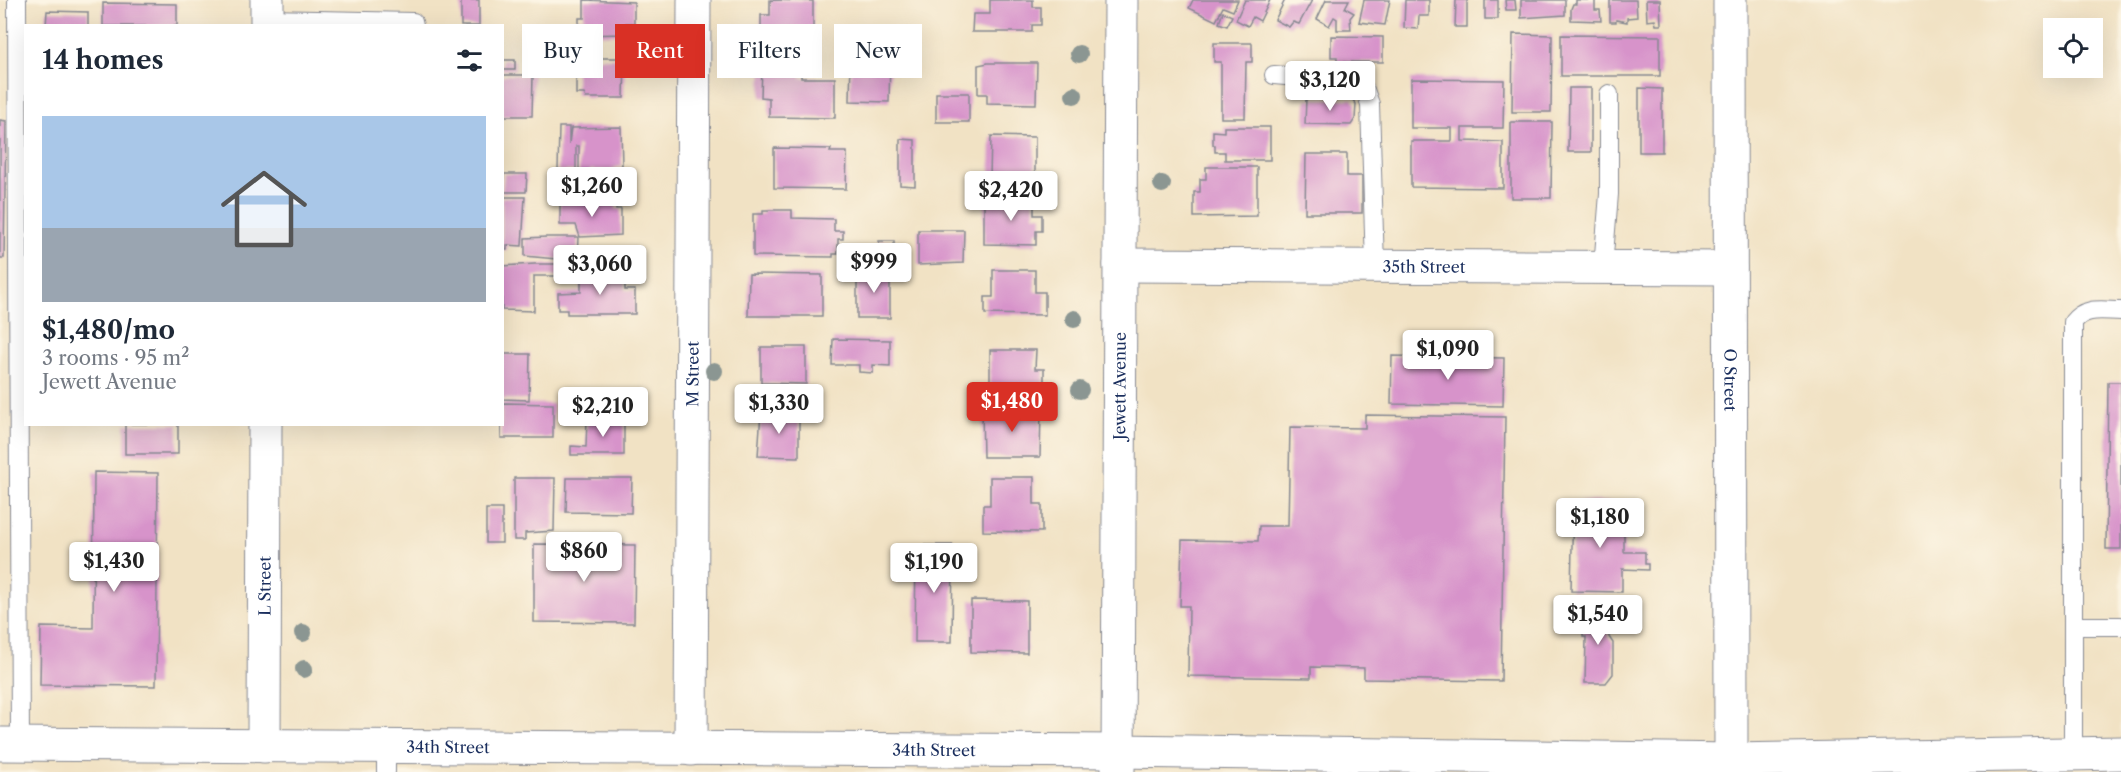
<!DOCTYPE html>
<html lang="en">
<head>
<meta charset="utf-8">
<style>
  :root { --surface:#fff; --page:#f6f6f7; --text:#1f2937; --muted:#747a83; --accent:#d93025 }
  body { margin:0; font-family:"Libre Caslon Text",serif; background:var(--page); color:var(--text); height:100vh; display:flex; flex-direction:column; font-size:22px; white-space:nowrap }
  * { box-sizing:border-box; margin:0 }
  p { font-size:20px; color:var(--muted) }
  .icon { flex:none; width:33px; height:33px; fill:none; stroke:currentColor; stroke-width:2; stroke-linecap:round; stroke-linejoin:round }
  .map { position:relative; flex:1; overflow:hidden }
  .sheet { position:absolute; left:24px; top:24px; width:480px; height:402px; display:flex; flex-direction:column; background:var(--surface); border-radius:0px; box-shadow:0 6px 24px #0002 }
  .sheet>* { flex:none }
  .guide { position:absolute; left:522px; top:24px; width:570px; height:54px; display:flex; gap:12px }
  .buttons { position:absolute; left:2043px; top:18px; display:grid; gap:12px }
  .buttons a { display:grid; place-items:center; width:60px; height:60px; border-radius:0px; background:var(--surface); box-shadow:0 6px 24px #0002; font-size:30px }
  .price { position:absolute; translate:-50% -51px; padding:0 14px; border-radius:6px; background:#fff; color:#222; font-size:20px; line-height:39px; filter:drop-shadow(0 2px 3px #0008) }
  .price::after { content:''; position:absolute; left:50%; top:36px; width:18px; height:14px; margin-left:-9px; background:inherit; clip-path:polygon(0 0,100% 0,50% 100%) }
  .price.active { background:var(--accent); color:#fff }
  ul { padding:0; list-style:none }
  li { display:grid; align-content:center; gap:12px; height:318px; padding:0 18px }
  li span { display:grid; place-items:center; height:186px; border-radius:0px; color:#555 }
  li>.icon { margin-inline-start:auto }
  span .icon { width:108px; height:108px; fill:#fffc; stroke-width:1 }
  li b { font-size:26px }
  h2 { display:flex; justify-content:space-between; align-items:center; height:72px; padding:0 18px; font-size:26px }
  .tag { padding:0 21px; border-radius:0px; background:var(--surface); box-shadow:0 6px 24px #0002; font-size:21px; line-height:54px }
  .tag.active { background:var(--accent); color:#fff }
  .map>svg:first-child { display:block }
  .building { fill:#d793ca }
  .lines { fill:none; stroke-linecap:round; stroke-linejoin:round }
  .service-casing { stroke:#868891; stroke-width:20 }
  .minor-casing { stroke:#868891; stroke-width:35 }
  .tertiary-casing { stroke:#868891; stroke-width:35 }
  .service { stroke:#fff; stroke-width:18 }
  .minor { stroke:#fff; stroke-width:33 }
  .tertiary { stroke:#fff; stroke-width:33 }
  .tree { fill:#8b9692 }
  .labels { text-anchor:middle; stroke-width:4.5; stroke-linejoin:round; paint-order:stroke }
  .street-label { font-size:16px; fill:#1b2f5e; stroke:#fcf5e5 }
</style>
</head>
<body>
<div class="map">
<svg width="2121" height="772" viewBox="0 0 2121 772">
  <rect width="100%" height="100%" fill="#fcf5e5"/>
  <filter id="ink" filterUnits="userSpaceOnUse"><feTurbulence type="fractalNoise" baseFrequency=".0167" numOctaves="2"/><feDisplacementMap in="SourceGraphic" scale="12" xChannelSelector="R" yChannelSelector="G"/><feConvolveMatrix kernelMatrix="1 2 1 2 8 2 1 2 1" color-interpolation-filters="sRGB"/></filter>
  <filter id="wash" filterUnits="userSpaceOnUse"><feTurbulence type="fractalNoise" baseFrequency=".008" numOctaves="4" result="noise"/><feDisplacementMap in="SourceGraphic" scale="24" xChannelSelector="R" yChannelSelector="G"/><feGaussianBlur stdDeviation="1.35" result="paint"/><feColorMatrix in="noise" values="0 0 0 0 0 0 0 0 0 0 0 0 0 0 0 0 0 1.4 0 .05"/><feComposite in="paint" operator="in"/></filter>
  <g filter="url(#wash)">
    <rect width="100%" height="100%" fill="#f1e2c4"/>
    <g id="blocks">
      <g class="building">
        <rect x="461" y="0" width="18" height="26"/>
        <path d="M584,0L634,2V23H626V34L579,35V18H584Z"/>
        <path d="M770,0L813,1V39H770V34H761V15H770Z"/>
        <path d="M990,0H1033V7H1041V25H1032V32H972L973,14H990Z"/>
        <path d="M1193,0H1238L1233,11L1223,7L1216,21L1189,8Z"/>
        <path d="M1245,0H1270L1260,21L1253,17L1248,26L1236,20Z"/>
        <path d="M1285,0H1312L1299,24L1293,22L1289,27L1275,20Z"/>
        <path d="M1326,0H1349L1345,8L1354,13L1350,18L1351,30H1337V19L1334,17L1329,26L1317,19Z"/>
        <path d="M1364,0H1390L1385,25L1359,22Z"/>
        <path d="M1405,0H1429V16H1419L1418,29L1404,28Z"/>
        <path d="M1456,0H1467V27H1455Z"/>
        <rect x="1485" y="0" width="13" height="19"/>
        <path d="M1505,0H1515L1516,10H1506Z"/>
        <path d="M1521,0H1565V15L1521,18Z"/>
        <path d="M1576,0H1595V10H1600L1601,21L1571,20V9L1573,4H1576Z"/>
        <path d="M1610,0H1636L1637,17L1627,18V22L1616,20V22H1610Z"/>
        <path d="M1646,0H1660L1661,25H1656L1655,20L1647,21Z"/>
        <path d="M103,3L177,4V26H103Z"/>
        <path d="M47,11L88,12V26H46Z"/>
        <path d="M1223,12L1232,16L1227,26L1219,23Z"/>
        <path d="M841,27H867V51L840,50Z"/>
        <path d="M1513,34L1552,35L1551,112H1512Z"/>
        <path d="M1561,35L1660,36V76H1561Z"/>
        <path d="M1331,36L1383,37V62H1337V57H1331Z"/>
        <path d="M1214,43H1252V62H1246L1245,118H1221V62H1214Z"/>
        <path d="M851,57L890,58L889,102L850,101Z"/>
        <path d="M576,58H625L624,98H586L584,94H576Z"/>
        <rect x="502" y="60" width="13" height="10"/>
        <path d="M988,63H1037L1036,104L987,103V94H978V65Z"/>
        <path d="M762,66L801,67V78H835V118L769,117V98L761,97Z"/>
        <path d="M502,75H533L532,116H502Z"/>
        <path d="M1411,79L1504,80L1503,128H1462V141L1503,142V188L1411,187V141H1452V128H1411Z"/>
        <path d="M1569,88H1591V152H1568Z"/>
        <path d="M1639,88L1662,89V152H1639Z"/>
        <rect x="936" y="93" width="33" height="29"/>
        <path d="M1306,99H1352L1356,104L1355,119L1351,125L1305,124Z"/>
        <path d="M0,120L6,121L4,258H0Z"/>
        <path d="M1511,122H1552L1551,198H1511Z"/>
        <path d="M559,127H569V144L571,128L621,127L622,166L614,168V170H590L589,174H579V146H576V171H558Z"/>
        <path d="M1224,127H1270V160H1225V152H1215V145H1213V131L1224,132Z"/>
        <path d="M991,136L1035,137V177H990Z"/>
        <path d="M900,139L915,140V186L900,185Z"/>
        <path d="M774,148L831,149L830,152H847L846,189L774,188Z"/>
        <path d="M1306,154H1347V176H1362V213H1305Z"/>
        <path d="M1206,167H1257V216L1194,217V192H1200V179H1206Z"/>
        <path d="M504,174H527L526,192H502Z"/>
        <path d="M502,197H525L522,246L507,245V250H502Z"/>
        <path d="M984,200H1034V215H1042V231H1036V245L984,244Z"/>
        <path d="M560,202L616,203V209H621V235L580,237L576,225H560Z"/>
        <path d="M763,210H792V218L834,219V231H843V239H838V254H833V257L753,256V214H763Z"/>
        <path d="M918,230H964L963,263L918,265Z"/>
        <path d="M547,237H578L577,261L525,256V238Z"/>
        <rect x="879" y="241" width="15" height="19"/>
        <path d="M535,264H561V276H534V311L502,310V266Z"/>
        <rect x="857" y="269" width="33" height="49"/>
        <path d="M993,270H1035V292H1045V315L985,314V297H993Z"/>
        <path d="M581,273H625V290H635V314H567V310H558V293L581,292Z"/>
        <path d="M749,274L822,275V316H748Z"/>
        <path d="M833,339L890,340V366L873,365V373L859,372V365H832Z"/>
        <path d="M761,347H806V384L761,383Z"/>
        <path d="M990,350H1036L1035,369H1044V390H990Z"/>
        <path d="M502,354H530L529,400L502,399Z"/>
        <path d="M1392,356L1504,358L1503,406L1391,404Z"/>
        <path d="M2108,382H2121V549H2106Z"/>
        <path d="M502,403L553,404V438H501Z"/>
        <path d="M982,410H1041L1040,457H983Z"/>
        <path d="M761,412H799V457L758,456Z"/>
        <path d="M1365,415L1505,417L1501,681L1364,679V668L1311,667V678L1188,676L1189,606H1180L1182,540L1258,541L1259,526H1288L1290,427L1365,428Z"/>
        <path d="M587,419H624V455H571V446L586,447Z"/>
        <rect x="125" y="424" width="53" height="30"/>
        <path d="M94,472L158,473L156,686L40,685L41,627L93,628Z"/>
        <path d="M990,477H1034V504H1042V532L983,531V505H990Z"/>
        <path d="M514,478H555L554,531L525,533V540H514Z"/>
        <path d="M567,478H632L631,513L566,512Z"/>
        <path d="M1573,501L1618,502V527L1624,528V552H1645V564H1648V570L1622,569V592L1571,591Z"/>
        <rect x="486" y="509" width="16" height="34"/>
        <path d="M534,544L635,545L634,623L534,622Z"/>
        <path d="M916,545H953L952,642H915Z"/>
        <path d="M971,600L1027,601V653L971,652Z"/>
        <path d="M1583,609H1609V637L1613,643V674L1606,683H1585L1586,637H1583Z"/>
      </g>
    </g>
  </g>
  <g filter="url(#ink)">
    <use href="#blocks" fill-opacity="0" stroke="#868891" stroke-width="1.5"/>
    <g class="lines">
      <g class="service-casing">
        <g id="service">
          <path d="M17,0L20,745"/>
          <path d="M267,19L413,22L414,26"/>
          <path d="M1274,75L1344,81L1365,90L1370,104L1375,266"/>
          <path d="M1603,267L1609,194V94"/>
          <path d="M2073,626H2121"/>
          <path d="M386,747V772"/>
          <path d="M2073,754V322C2085,306 2103,311 2121,311"/>
        </g>
      </g>
      <g class="minor-casing">
        <g id="minor">
          <path id="s1" d="M1730,0L1731,760"/>
          <path d="M267,26V0"/>
          <path id="s2" d="M1120,265L1730,268"/>
          <path id="s3" d="M264,746L265,424"/>
          <path id="s4" d="M691,749L694,0"/>
        </g>
      </g>
      <g class="tertiary-casing">
        <g id="tertiary">
          <path id="s5" d="M0,744L1118,751L1731,760L2121,753"/>
          <path id="s6" d="M1118,772L1121,0"/>
        </g>
      </g>
      <use href="#service" class="service"/>
      <use href="#minor" class="minor"/>
      <use href="#tertiary" class="tertiary"/>
    </g>
    <g class="tree">
      <circle cx="1079" cy="54" r="9"/>
      <circle cx="1074" cy="95" r="9"/>
      <circle cx="1162" cy="184" r="9"/>
      <circle cx="1074" cy="319" r="9"/>
      <circle cx="714" cy="371" r="9"/>
      <circle cx="1080" cy="390" r="9"/>
      <circle cx="303" cy="633" r="9"/>
      <circle cx="304" cy="669" r="9"/>
    </g>
  </g>
  <g class="labels">
    <g class="street-label">
      <text dy="6" stroke="none"><textPath href="#s2" startOffset="304">35th Street</textPath></text>
      <text dy="6" stroke="none"><textPath href="#s4" startOffset="375">M Street</textPath></text>
      <text dy="6" stroke="none"><textPath href="#s1" startOffset="380">O Street</textPath></text>
      <text dy="6" stroke="none"><textPath href="#s6" startOffset="386">Jewett Avenue</textPath></text>
      <text dy="6" stroke="none"><textPath href="#s3" startOffset="160">L Street</textPath></text>
      <text dy="6" stroke="none"><textPath href="#s5" startOffset="448">34th Street</textPath></text>
      <text dy="6" stroke="none"><textPath href="#s5" startOffset="934">34th Street</textPath></text>
    </g>
  </g>
</svg>
<div class="buttons">
<a><svg class="icon" aria-label="locate" viewBox="0 0 24 24"><circle cx="12" cy="12" r="6"/><path d="M12 2v4M12 18v4M2 12h4M18 12h4"/></svg></a>
</div>
<b class="price" style="left:1330px;top:112px">$3,120</b>
<b class="price" style="left:592px;top:218px">$1,260</b>
<b class="price" style="left:1011px;top:222px">$2,420</b>
<b class="price" style="left:874px;top:294px">$999</b>
<b class="price" style="left:600px;top:296px">$3,060</b>
<b class="price" style="left:1448px;top:381px">$1,090</b>
<b class="price active" style="left:1012px;top:433px">$1,480</b>
<b class="price" style="left:779px;top:435px">$1,330</b>
<b class="price" style="left:603px;top:438px">$2,210</b>
<b class="price" style="left:1600px;top:549px">$1,180</b>
<b class="price" style="left:584px;top:583px">$860</b>
<b class="price" style="left:114px;top:593px">$1,430</b>
<b class="price" style="left:934px;top:594px">$1,190</b>
<b class="price" style="left:1598px;top:646px">$1,540</b>
<div class="guide">
<a class="tag">Buy</a>
<a class="tag active">Rent</a>
<a class="tag">Filters</a>
<a class="tag">New</a>
</div>
<section class="sheet">
<h2>14 homes<svg class="icon" aria-label="filters" viewBox="0 0 24 24"><path d="M4 7h16M4 17h16"/><circle cx="9" cy="7" r="2"/><circle cx="15" cy="17" r="2"/></svg></h2>
<ul>
<li><span style="background:linear-gradient(#a9c7e8 60%,#9aa5b1 0)"><svg class="icon" aria-label="home" viewBox="0 0 24 24"><path d="M3 11l9-7 9 7M6 9v11h12V9"/></svg></span><div><b>$1,480/mo</b><p>3 rooms · 95 m²</p><p>Jewett Avenue</p></div></li>
</ul>
</section>
</div>
</body>
</html>
